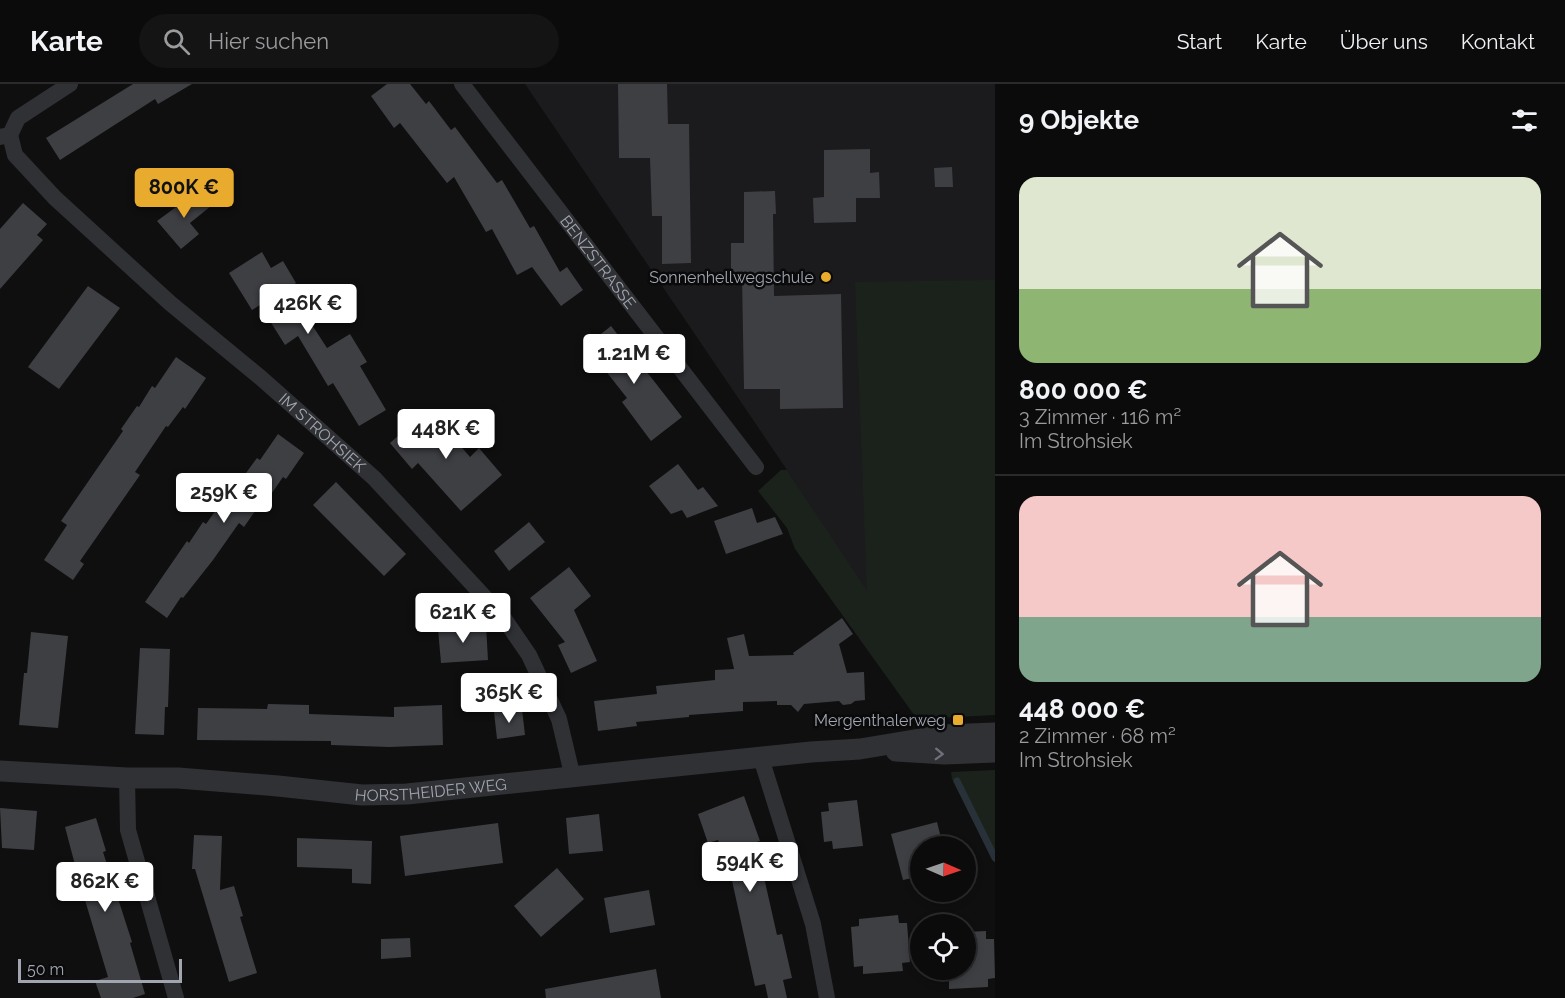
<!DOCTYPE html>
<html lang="de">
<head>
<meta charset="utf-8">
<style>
  :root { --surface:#0b0b0c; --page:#141415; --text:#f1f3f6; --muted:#9a9b9d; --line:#2b2b2d; --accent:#e9ab2e }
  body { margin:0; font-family:Raleway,sans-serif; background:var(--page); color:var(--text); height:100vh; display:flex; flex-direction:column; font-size:22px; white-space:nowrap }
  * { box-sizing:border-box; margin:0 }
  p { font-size:20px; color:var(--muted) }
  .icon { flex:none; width:33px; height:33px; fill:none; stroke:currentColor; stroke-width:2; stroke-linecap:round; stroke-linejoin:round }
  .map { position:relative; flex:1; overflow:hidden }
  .side { display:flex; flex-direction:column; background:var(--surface); width:570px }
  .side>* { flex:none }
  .needle { width:39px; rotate:92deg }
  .fabs { position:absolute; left:910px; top:752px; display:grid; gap:12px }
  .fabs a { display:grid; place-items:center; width:66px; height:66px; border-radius:50%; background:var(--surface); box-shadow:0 3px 9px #0003,0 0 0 2px var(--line); font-size:30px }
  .scale { position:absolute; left:18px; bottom:15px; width:164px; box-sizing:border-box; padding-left:6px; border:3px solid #a0a5b0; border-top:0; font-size:16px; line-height:21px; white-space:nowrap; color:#a0a5b0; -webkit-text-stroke:4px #0a0a0b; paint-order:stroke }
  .price { position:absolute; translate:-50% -51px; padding:0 14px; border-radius:6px; background:#fff; color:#222; font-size:20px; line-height:39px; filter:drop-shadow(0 2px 3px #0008) }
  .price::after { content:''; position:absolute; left:50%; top:36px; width:18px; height:14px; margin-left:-9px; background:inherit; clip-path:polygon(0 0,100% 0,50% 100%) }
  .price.current { background:var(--accent); color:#111 }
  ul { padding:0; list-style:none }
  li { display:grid; align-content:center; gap:12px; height:318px; padding:0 24px }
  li+li { border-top:2px solid var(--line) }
  li span { display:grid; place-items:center; height:186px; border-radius:18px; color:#555 }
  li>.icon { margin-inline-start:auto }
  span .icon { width:108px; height:108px; fill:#fffc; stroke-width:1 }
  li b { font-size:26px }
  h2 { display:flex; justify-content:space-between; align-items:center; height:72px; padding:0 24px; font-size:26px }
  header { display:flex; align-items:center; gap:36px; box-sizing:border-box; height:84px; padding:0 30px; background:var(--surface); border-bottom:2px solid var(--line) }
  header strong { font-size:28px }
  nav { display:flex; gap:33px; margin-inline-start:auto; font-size:21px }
  .search { width:420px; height:54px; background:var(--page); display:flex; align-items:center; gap:15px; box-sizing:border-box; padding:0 21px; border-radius:33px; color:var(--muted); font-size:22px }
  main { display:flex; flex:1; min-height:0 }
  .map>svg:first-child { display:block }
  .built { fill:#1b1b1d }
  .green { fill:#1b221c }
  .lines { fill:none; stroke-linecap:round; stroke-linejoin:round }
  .stream { stroke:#293138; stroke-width:7 }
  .building { fill:#3e3f43 }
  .minor { stroke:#303135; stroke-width:16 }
  .tertiary { stroke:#303135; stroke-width:21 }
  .oneway { stroke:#6e7179 }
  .poi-dot { fill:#e9ab2e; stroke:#0a0a0b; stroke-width:2 }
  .labels { text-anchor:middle; stroke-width:5; stroke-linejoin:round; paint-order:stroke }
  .street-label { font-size:16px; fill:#a0a5b0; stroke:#0a0a0b }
  .poi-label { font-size:16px; fill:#a0a5b0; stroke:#0a0a0b; text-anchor:end }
</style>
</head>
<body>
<header>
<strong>Karte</strong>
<div class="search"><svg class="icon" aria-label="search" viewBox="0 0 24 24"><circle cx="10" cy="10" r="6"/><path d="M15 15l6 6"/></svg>Hier suchen</div>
<nav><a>Start</a><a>Karte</a><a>Über uns</a><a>Kontakt</a></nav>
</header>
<main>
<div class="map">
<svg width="995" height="914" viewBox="0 0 995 914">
  <rect width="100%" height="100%" fill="#0f0f10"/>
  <path class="built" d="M525,0H995V504L867,509L787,386Z"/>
  <g class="green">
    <path d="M995,196V631L917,635L795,465L787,444L758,407L781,386H787L867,507L855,198Z"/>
    <path d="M995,686V779L952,695L951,688Z"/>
  </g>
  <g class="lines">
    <path class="stream" d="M957,697L995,774"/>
  </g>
  <g class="building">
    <path d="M133,0H192L158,20L155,15L60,76L46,54Z"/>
    <path d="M387,0H410L426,20L429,17L451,46L455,43L497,99L502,96L530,144L534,142L560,188L567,183L583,206L561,222L532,183L517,191L492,145L486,148L454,93L447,99L400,39L394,44L371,12Z"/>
    <path d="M618,0H667L668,40H689L691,179L662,180V132H652L650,74H619Z"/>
    <path d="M870,65V89L879,88L880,114H856V138L814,139L813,114L824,113V66Z"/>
    <path d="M952,83L953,103H935L934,84Z"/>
    <path d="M199,106L211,122L190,139L199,150L181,165L157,137Z"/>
    <path d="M775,107L776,130H773L774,212L841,210L843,324L780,325V305H744L742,192L731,193V159H744V108Z"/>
    <path d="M23,119L47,140L37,151L43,156L0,205V145Z"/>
    <path d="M262,168L271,184L283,177L296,199L288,204L327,264L350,250L367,278L360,282L386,326L359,342L333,299L328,302L298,252L285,261L260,221L252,226L229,189Z"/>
    <path d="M88,202L120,224L59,305L28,283Z"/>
    <path d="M611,242L682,333L651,357L622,318L627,314L586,262Z"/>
    <path d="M176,273L206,294L185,325L183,323L168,343L166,342L135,388L140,391L80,477L84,480L73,496L44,476L67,441L61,437L123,347L121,345L137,322L139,323L152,302L155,304Z"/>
    <path d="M429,325L470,373L479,364L502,391L461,427L418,379L412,385L390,359Z"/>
    <path d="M278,350L304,369L286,395L283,393L265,419L262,417L244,443L239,439L213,476L183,514L181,513L167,534L145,518L187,457L189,459L203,438L206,440L236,398L238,400L257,374L260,376Z"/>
    <path d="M678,380L698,406L703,403L718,422L687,434L682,426L671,430L649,402Z"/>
    <path d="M336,398L406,470L384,492L313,421Z"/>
    <path d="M752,424L757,439L775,433L783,450L726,470L714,437Z"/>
    <path d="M529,438L545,458L509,487L494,467Z"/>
    <path d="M569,483L591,512L574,526L597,577L571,589L558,561L565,558L530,514Z"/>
    <path d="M842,534L853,550L839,560L847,589L864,588L865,616L855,617L851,620L843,621L839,617L804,620L798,628L791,621H777V617L743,618V627L689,631V633L636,638L637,642L598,647L594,617L657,610L656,602L715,596V586L734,585L727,554L744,550L749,572L794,571L793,569Z"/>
    <path d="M486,541L488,576L441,579L438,545Z"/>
    <path d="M31,548L68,552L58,644L19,641L24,589H27Z"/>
    <path d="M140,564L170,565L168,623H165L164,651L135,650Z"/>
    <path d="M268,620L309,621V630L394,633V623L442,621L443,661L389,663L331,661V657L197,656L198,624L267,625Z"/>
    <path d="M522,625L525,651L497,655L494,628Z"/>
    <path d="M744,712L760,757L753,759L761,780L777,851L782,850L792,894L783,896L787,914H768L765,900L755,902L726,769L723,770L718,756L708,759L698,730Z"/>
    <path d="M857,716L863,762L833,765L832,757L824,758L821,728L829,727L828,719Z"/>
    <path d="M0,724L37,727L34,766L2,764Z"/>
    <path d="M599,730L603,767L569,770L566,734Z"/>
    <path d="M96,734L106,767L103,768L132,858L130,859L145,910L133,914H101L95,897L108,893L79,796L65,743Z"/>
    <path d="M937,738L943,762H921V792L903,796L891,750Z"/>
    <path d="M498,739L503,779L405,792L400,752Z"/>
    <path d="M194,751L222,752L220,806L234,802L243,832L240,833L257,889L229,898L195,785H192Z"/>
    <path d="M297,754L372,757L371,800L352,799V785L297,783Z"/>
    <path d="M557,784L584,815L541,853L514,822Z"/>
    <path d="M649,806L655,841L610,849L604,814Z"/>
    <path d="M898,831L899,839H907L910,878L902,879L903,887L863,890V882L854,883L851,843L859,842V835Z"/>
    <path d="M986,847V855H994L995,894L988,895V903L949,905V885H966V848Z"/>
    <path d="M410,854L411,873L381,875V855Z"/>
    <path d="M656,885L661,914H546L545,905Z"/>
  </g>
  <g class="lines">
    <g class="minor">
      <path id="s1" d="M462,0L756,383"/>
      <path id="s2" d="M10,51L15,71L55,114L170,219L261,294L374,394L503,533L529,571L559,635L573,694"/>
      <path d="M0,53L10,51L18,34L70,0"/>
      <path d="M761,674L813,840L827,914"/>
      <path d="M127,694L128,746L176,914"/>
    </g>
    <g class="tertiary">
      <path d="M896,667L945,670L995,668"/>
      <path id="s3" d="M0,687L127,694H178L278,702L362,711L407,710L811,668L860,665L944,651L995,649"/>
    </g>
  </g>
  <defs><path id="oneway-chevron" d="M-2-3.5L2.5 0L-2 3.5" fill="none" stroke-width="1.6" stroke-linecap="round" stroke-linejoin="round" transform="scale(1.5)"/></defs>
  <use class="oneway" href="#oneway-chevron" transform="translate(939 670) rotate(2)"/>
  <g class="poi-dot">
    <circle cx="826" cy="193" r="6"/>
    <rect x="952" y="630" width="12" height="12" rx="3"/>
  </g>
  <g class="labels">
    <g class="street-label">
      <text dy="6" stroke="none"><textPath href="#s1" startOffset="224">BENZSTRASSE</textPath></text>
      <text dy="6" stroke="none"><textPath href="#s2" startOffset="435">IM STROHSIEK</textPath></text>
      <text dy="6" stroke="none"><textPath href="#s3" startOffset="432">HORSTHEIDER WEG</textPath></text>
    </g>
    <g class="poi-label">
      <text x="814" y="199">Sonnenhellwegschule</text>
      <text x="946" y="642">Mergenthalerweg</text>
    </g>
  </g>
</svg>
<div class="fabs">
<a><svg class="needle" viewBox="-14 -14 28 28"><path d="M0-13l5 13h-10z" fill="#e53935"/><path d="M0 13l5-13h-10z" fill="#9a9b9d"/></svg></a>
<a><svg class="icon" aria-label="locate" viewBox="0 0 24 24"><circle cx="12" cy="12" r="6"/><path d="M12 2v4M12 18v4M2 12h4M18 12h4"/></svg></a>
</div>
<div class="scale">50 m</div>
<b class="price current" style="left:184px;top:135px">800K €</b>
<b class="price" style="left:308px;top:251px">426K €</b>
<b class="price" style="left:634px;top:301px">1.21M €</b>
<b class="price" style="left:446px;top:376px">448K €</b>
<b class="price" style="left:224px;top:440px">259K €</b>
<b class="price" style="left:463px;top:560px">621K €</b>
<b class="price" style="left:509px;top:640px">365K €</b>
<b class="price" style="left:750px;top:809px">594K €</b>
<b class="price" style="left:105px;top:829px">862K €</b>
</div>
<section class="side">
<h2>9 Objekte<svg class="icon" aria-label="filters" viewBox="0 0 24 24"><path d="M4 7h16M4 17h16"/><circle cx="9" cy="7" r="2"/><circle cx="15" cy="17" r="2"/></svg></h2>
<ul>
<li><span style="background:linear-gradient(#dfe7d0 60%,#8fb573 0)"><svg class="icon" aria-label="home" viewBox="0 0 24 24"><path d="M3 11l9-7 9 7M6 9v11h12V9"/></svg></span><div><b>800 000 €</b><p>3 Zimmer · 116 m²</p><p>Im Strohsiek</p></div></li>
<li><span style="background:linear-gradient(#f6c9c9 65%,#7fa58c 0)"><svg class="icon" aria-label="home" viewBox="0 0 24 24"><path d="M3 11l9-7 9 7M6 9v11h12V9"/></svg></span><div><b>448 000 €</b><p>2 Zimmer · 68 m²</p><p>Im Strohsiek</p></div></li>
</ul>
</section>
</main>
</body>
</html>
